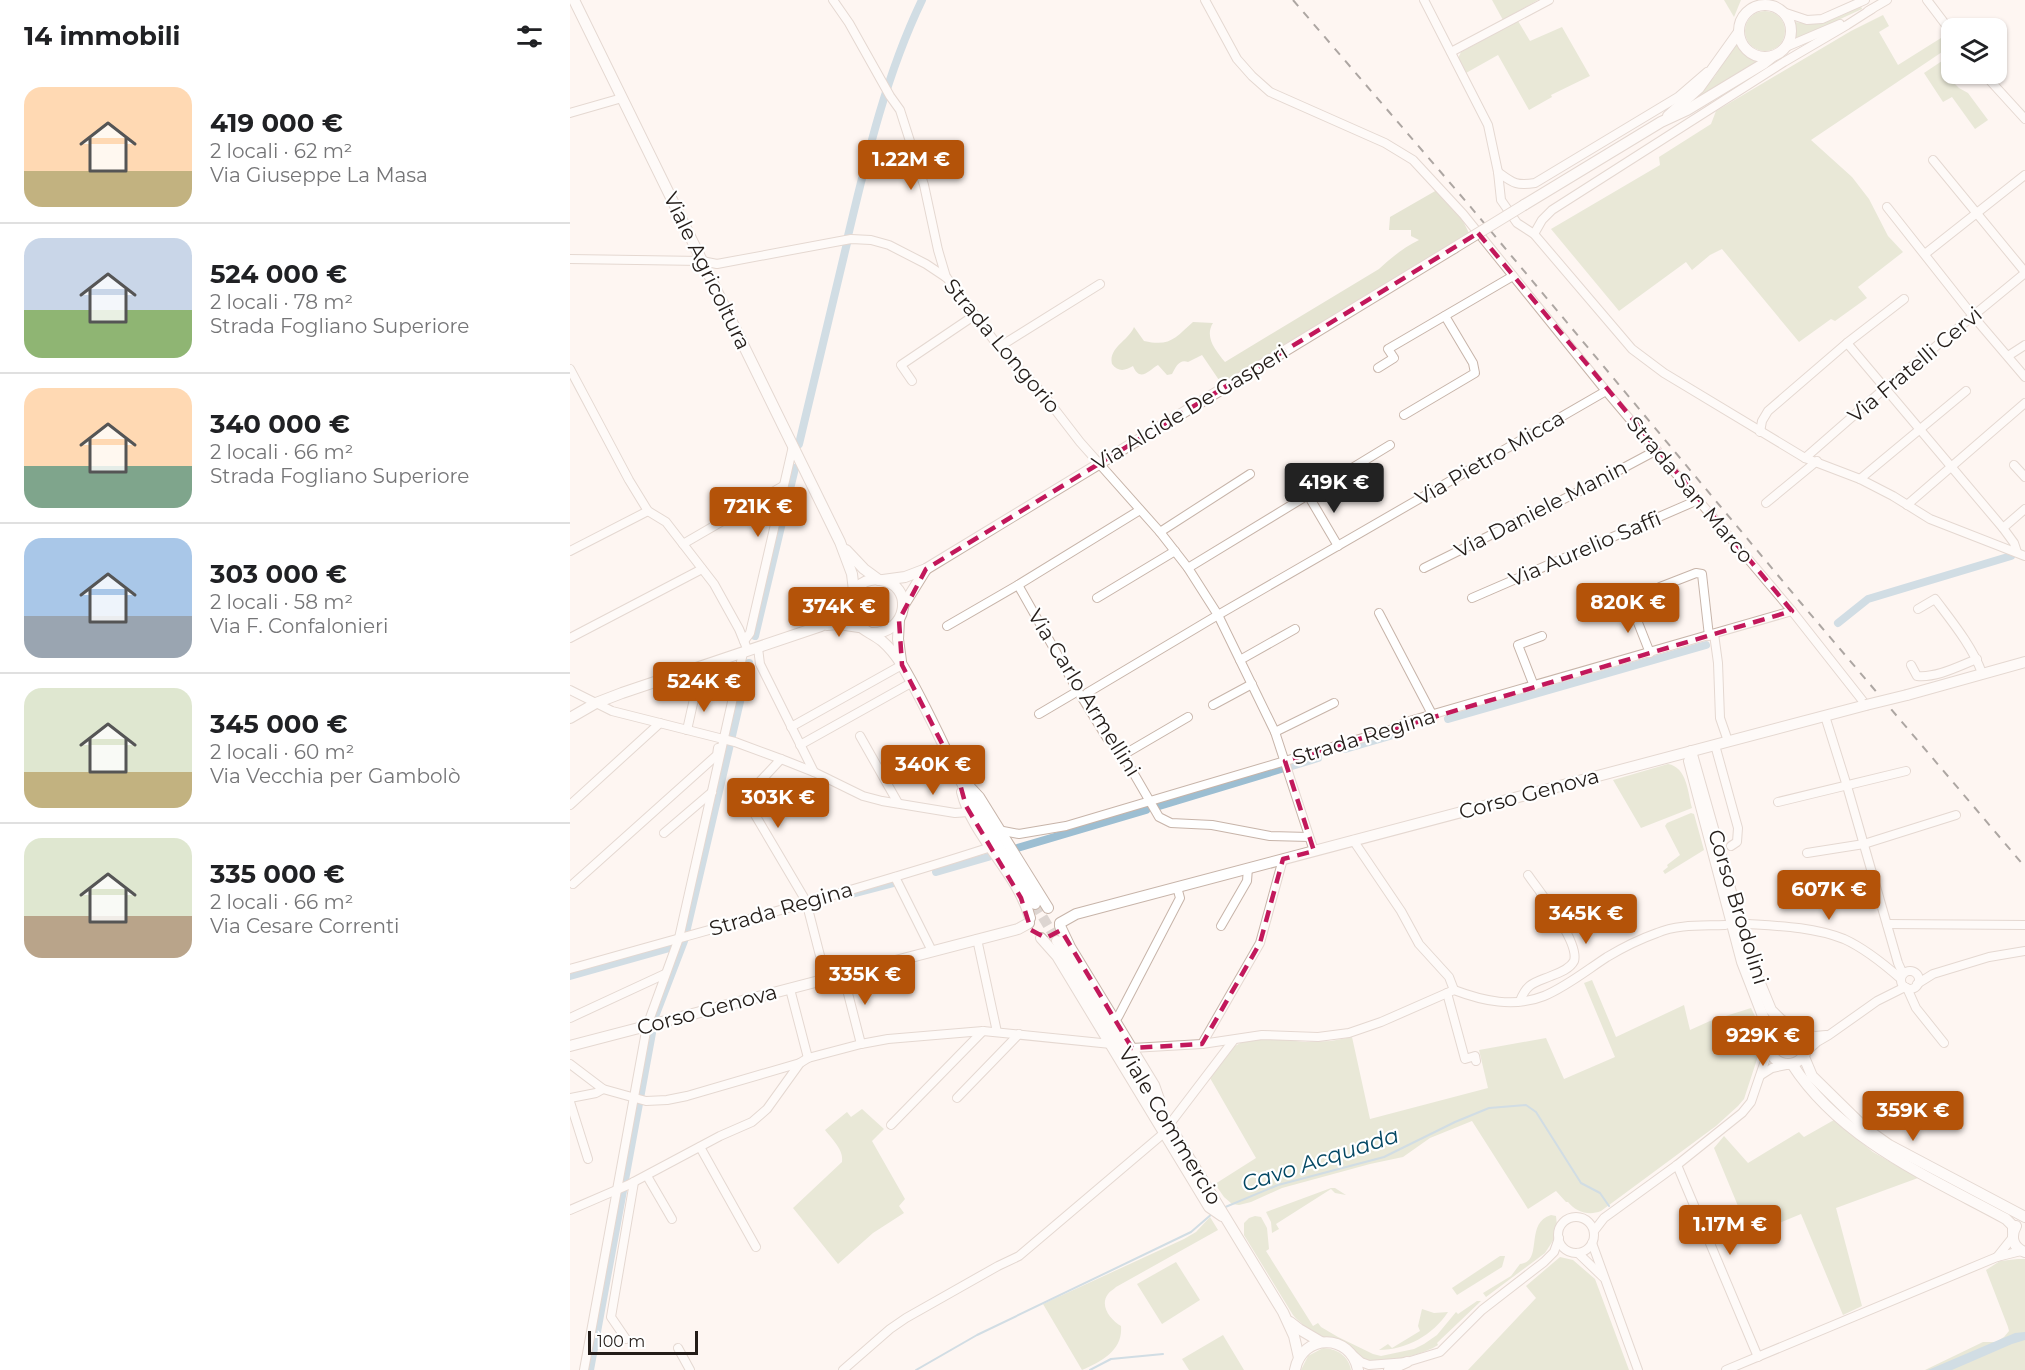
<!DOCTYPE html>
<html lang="it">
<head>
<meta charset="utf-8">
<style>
  :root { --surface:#fff; --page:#f2f2f2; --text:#202124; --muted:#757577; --line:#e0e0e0; --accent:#b45309 }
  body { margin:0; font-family:Montserrat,sans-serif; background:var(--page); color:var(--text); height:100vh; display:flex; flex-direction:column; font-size:22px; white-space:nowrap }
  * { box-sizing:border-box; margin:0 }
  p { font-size:20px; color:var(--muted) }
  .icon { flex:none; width:33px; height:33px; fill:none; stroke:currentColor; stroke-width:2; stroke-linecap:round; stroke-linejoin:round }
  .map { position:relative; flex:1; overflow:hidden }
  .panel { display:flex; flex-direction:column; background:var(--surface); width:570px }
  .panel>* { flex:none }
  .buttons { position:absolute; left:1371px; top:18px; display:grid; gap:12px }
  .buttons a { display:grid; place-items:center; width:66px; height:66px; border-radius:12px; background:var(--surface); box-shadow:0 2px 4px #0004; font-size:30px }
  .scale { position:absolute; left:18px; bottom:15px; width:110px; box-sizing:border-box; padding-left:6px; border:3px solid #241d19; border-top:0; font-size:16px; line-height:21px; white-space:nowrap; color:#241d19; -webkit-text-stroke:4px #fff; paint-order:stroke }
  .price { position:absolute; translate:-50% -51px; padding:0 14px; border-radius:6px; background:var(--accent); color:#fff; font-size:20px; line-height:39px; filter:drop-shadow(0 2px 3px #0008) }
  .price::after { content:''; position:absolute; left:50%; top:36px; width:18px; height:14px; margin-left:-9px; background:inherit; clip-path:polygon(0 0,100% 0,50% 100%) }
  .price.current { background:#222; color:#fff }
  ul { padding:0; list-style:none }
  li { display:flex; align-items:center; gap:18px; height:150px; padding:0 24px }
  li+li { border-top:2px solid var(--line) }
  li span { display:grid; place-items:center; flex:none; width:168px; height:120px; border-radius:18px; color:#555 }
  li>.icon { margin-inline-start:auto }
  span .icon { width:72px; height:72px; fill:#fffc; stroke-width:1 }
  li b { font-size:26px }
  h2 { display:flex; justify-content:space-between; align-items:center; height:72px; padding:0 24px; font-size:26px }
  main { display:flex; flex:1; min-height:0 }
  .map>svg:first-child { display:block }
  .green { fill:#d0d7b7 }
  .forest { fill:#c7ceac }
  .water { fill:#9cbed2 }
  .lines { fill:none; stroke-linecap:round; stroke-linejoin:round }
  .stream { stroke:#9cbed2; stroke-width:2 }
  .canal { stroke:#9cbed2; stroke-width:8 }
  .major-tunnel { stroke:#ddd5d1; stroke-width:10; stroke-dasharray:10 5; stroke-linecap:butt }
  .minor-casing { stroke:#c7b4a9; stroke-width:10 }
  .major-casing { stroke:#c7b4a9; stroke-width:12 }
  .minor { stroke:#fff; stroke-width:8 }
  .major { stroke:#fff; stroke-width:10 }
  .rail { stroke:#4d4642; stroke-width:2; stroke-dasharray:8 8; stroke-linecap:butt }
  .major-bridge-casing { stroke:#c7b4a9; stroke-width:12; stroke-linecap:butt }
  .major-bridge { stroke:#fff; stroke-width:10 }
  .marked { fill:none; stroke:#c2185b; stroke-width:4.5; stroke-dasharray:12 8; stroke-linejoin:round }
  .labels { text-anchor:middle; stroke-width:4.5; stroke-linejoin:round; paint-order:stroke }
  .street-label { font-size:21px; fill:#241d19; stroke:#fff }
  .water-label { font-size:22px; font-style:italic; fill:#034763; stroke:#fff }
</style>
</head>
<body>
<main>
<section class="panel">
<h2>14 immobili<svg class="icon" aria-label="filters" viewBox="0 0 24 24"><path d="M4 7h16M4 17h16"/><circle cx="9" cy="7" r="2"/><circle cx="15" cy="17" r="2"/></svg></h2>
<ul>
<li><span style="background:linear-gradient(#ffd9b3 70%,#c2b280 0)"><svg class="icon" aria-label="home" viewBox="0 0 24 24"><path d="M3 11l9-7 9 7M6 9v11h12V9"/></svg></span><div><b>419 000 €</b><p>2 locali · 62 m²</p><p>Via Giuseppe La Masa</p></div></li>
<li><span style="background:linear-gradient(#c9d6e8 60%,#8fb573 0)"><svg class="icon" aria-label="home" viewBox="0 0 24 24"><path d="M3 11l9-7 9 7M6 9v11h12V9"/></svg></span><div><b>524 000 €</b><p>2 locali · 78 m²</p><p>Strada Fogliano Superiore</p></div></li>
<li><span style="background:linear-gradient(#ffd9b3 65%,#7fa58c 0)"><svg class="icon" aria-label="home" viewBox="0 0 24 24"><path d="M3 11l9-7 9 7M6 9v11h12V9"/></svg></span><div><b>340 000 €</b><p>2 locali · 66 m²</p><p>Strada Fogliano Superiore</p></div></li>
<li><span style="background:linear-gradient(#a9c7e8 65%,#9aa5b1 0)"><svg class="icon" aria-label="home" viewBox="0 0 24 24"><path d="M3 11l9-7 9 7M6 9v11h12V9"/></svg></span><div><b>303 000 €</b><p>2 locali · 58 m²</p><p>Via F. Confalonieri</p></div></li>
<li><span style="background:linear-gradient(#dfe7d0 70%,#c2b280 0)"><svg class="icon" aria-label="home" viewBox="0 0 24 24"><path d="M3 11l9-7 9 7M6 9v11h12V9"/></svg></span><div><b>345 000 €</b><p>2 locali · 60 m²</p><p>Via Vecchia per Gambolò</p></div></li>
<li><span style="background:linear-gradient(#dfe7d0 65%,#b9a48a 0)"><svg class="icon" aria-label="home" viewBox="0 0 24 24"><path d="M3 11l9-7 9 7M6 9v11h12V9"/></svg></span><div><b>335 000 €</b><p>2 locali · 66 m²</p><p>Via Cesare Correnti</p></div></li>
</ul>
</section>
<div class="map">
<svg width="1455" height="1370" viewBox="0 0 1455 1370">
  <rect width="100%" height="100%" fill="#fef6f2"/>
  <g class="green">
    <path d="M922,0H968L933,20Z"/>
    <path d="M1154,0H1171L1164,17Z"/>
    <path d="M1291,6L1292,9L1225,40V22C1253,26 1267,18 1291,6Z"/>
    <circle cx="1195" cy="31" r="20"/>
    <path d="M1313,15L1319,26L1309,32L1328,65L1371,38L1378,48L1241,140L1282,177L1299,199L1318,236L1333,252L1288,287L1297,298L1265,321L1261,319L1229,342L1152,249L1140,255L1122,270L1116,262L1049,311L981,229L1090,165L1089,157L1141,124L1146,111L1281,31Z"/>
    <path d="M948,21L960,41L992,27L1020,76L981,95L982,97L959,110L928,55L896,73L888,58L891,52Z"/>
    <path d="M1167,41C1173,51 1179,56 1190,61L1121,104L1145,76Z"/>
    <path d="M1381,55V77L1384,83L1389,88L1398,93L1418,120L1405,129L1382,97L1373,102L1354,73Z"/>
    <path d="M1098,764C1117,767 1118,793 1122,808L1071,828L1043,780Z"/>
    <path d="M1121,813L1124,814L1134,850L1095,874L1093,871L1098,867L1097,865L1110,855L1095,826L1097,823Z"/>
    <path d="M1022,980L1046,1037L1114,1005L1120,1030L1140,1021L1181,1008L1190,1026V1050L1174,1099L1168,1106L1146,1126L1031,1211C1019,1216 1006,1212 998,1202H996L986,1191L958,1209L902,1121L860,1138L833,1157L800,1164L712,1188L681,1202L669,1205L662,1204L654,1197L645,1184L686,1158L640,1078L665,1046L674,1041L688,1037L735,1042L761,1041L782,1037L800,1119L918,1088L909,1050L976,1038L994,1079L1045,1057L1014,983Z"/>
    <path d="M292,1109L314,1129L302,1141L335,1199L329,1206L334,1213L303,1233L268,1264L223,1208L272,1162C274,1150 262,1139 255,1130L277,1112L281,1117Z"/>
    <path d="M1264,1120L1303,1152L1348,1178L1266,1208L1292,1306L1273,1315L1231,1214L1180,1235L1144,1148L1154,1136L1178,1163L1229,1132L1234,1137Z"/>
    <path d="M761,1188H765L776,1195L765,1193L761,1189L706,1224L709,1229L702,1233L701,1222L696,1212Z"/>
    <path d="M981,1215L986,1216L987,1226L984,1239L975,1253L916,1297L913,1293L941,1276L950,1264C974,1262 954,1223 981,1215Z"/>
    <path d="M685,1216L691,1217L697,1228L699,1249L696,1251L743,1326L748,1323L751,1327L768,1337L803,1354L811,1356L844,1349L854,1344L867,1335L886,1312L888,1314L907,1301H911L867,1343L868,1345C853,1355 817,1363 799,1360C780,1357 735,1330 723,1315L674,1235V1223L679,1218Z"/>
    <path d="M640,1217L648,1230L546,1287C543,1290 540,1291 538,1294C529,1306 541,1320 551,1326C553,1350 532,1361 512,1370L473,1304L614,1239L626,1232Z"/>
    <path d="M930,1256H935L932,1267L887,1295L882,1288Z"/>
    <path d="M990,1257L1003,1260L1025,1279L1059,1370H898L966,1298L956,1286Z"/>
    <path d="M1448,1259H1455V1370H1355L1413,1342H1426L1434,1337L1439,1331L1438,1327L1416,1270L1430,1261Z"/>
    <path d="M606,1262L630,1300L592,1324L567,1284Z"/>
    <path d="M852,1309L864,1313L878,1312C863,1335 836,1350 809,1350L818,1344L822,1348L850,1331L848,1326Z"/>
    <path d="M653,1335L674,1370H619L612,1359Z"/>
    <path d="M753,1348C767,1349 778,1355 781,1370H731L738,1356Z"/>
  </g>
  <path class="forest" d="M867,190L893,221L899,233L651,383L632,355L618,362C609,359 606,367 602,374L597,375L588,365C579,370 570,383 563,366C555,371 548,372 542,364C538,348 559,340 564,327L574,341C600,347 605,338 623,322L643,323C634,337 646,351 655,362L809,269C821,258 834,247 849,240L841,236V230H819L820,217Z"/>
  <path class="water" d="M1455,1332V1340L1442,1344L1382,1370H1358L1445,1333Z"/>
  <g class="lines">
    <g class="stream">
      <path d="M653,1208L708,1185L814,1157L885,1122L919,1108L956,1105L966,1112L1011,1183L1030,1193L1039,1206"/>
      <path d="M346,1370L407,1335L621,1232L643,1213"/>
      <path d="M520,1370L541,1359L593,1354"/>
    </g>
    <g class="canal">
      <path d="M278,236C297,156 316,75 352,0"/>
      <path d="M229,444L277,243"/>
      <path d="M1268,623L1298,599L1441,556"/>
      <path d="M185,636L225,468"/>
      <path d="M878,719L1136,645"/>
      <path d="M775,749L830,733"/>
      <path d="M722,766L748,758"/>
      <path d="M586,807L711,769"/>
      <path d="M444,849L576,810"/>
      <path d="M366,872L418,857"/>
      <path d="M278,895L324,883"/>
      <path d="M0,976L103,947"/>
      <path d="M86,1014L114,941L179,663"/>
      <path d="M20,1370L82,1033"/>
    </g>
    <path class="major-tunnel" d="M465,904L487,941"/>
    <g class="minor-casing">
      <g id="minor">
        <path d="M263,0L279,23L320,96L330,110L354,185L368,250L376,277"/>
        <path d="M635,0L667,59L682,76L700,92L815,143L843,160L893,214L1036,391L1222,611L1296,705"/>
        <path d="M854,0L918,125L928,172L931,200L947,223L964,234L1062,349L1094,373L1235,458L1290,479L1323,496L1360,519L1455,556"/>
        <path d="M1357,0L1382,33"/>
        <path d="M1298,11L1317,0"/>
        <path d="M1213,12L1237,20L1252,19L1295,0"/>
        <path d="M1216,47L1270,24"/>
        <path d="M881,52L979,0"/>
        <path d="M1414,74L1455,119"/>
        <path d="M0,113L52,98"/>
        <path d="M1363,160L1455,272"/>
        <path d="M928,172C943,183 946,186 965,183L1108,97L1137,72"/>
        <path d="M1317,207L1403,316L1455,377"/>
        <path d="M964,234L972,220L982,210L1214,62L1277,25L1302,9"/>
        <path d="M1355,254L1455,175"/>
        <path d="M0,259L132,261L147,264L281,239L301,240L319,245L356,264L377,278L429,347L473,394L510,442L590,532L618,568L648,615L705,732L744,851"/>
        <path d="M1277,343L1433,528L1444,543L1447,552"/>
        <path d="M429,347L530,284"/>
        <path d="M1438,356L1455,345"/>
        <path d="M808,368L824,358L818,349L943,276"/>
        <path d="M0,369L59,480L78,511L96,522L144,584L169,629L178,651"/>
        <path d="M342,381L331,365L405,315"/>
        <path d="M834,415L905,373L903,363L875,316"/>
        <path d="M1190,432L1192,421L1198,411L1277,343L1334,299"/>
        <path d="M1235,458L1314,389L1455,273"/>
        <path d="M1444,465L1455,477"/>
        <path d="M1290,479L1396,391"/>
        <path d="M738,495L768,546"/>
        <path d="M1196,503L1247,461"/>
        <path d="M1337,505L1455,403"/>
        <path d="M1433,528L1455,509"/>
        <path d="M590,532L680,474"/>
        <path d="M113,544L213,486"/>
        <path d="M0,551L78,511"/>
        <path d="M618,568L820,445"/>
        <path d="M854,568L1012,490L1087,450"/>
        <path d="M448,585L508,691L537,738L553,755L589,817L601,823L642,825L700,836L739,837"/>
        <path d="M1090,587L1126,573L1132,574L1139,636"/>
        <path d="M527,598L605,551"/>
        <path d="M902,598L1128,500"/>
        <path d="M1061,605L1080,653"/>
        <path d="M1348,609L1365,599C1383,623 1402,646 1412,673"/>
        <path d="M809,613L863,716"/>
        <path d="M377,626L448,585L570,510"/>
        <path d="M1144,634L1148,663L1150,718L1158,741"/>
        <path d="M0,638L132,569"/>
        <path d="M174,641L180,633L223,446"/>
        <path d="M188,648L190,664L244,772"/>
        <path d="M670,660L725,629"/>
        <path d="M1341,665L1347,676C1367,678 1389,666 1407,659"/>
        <path d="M964,686L948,645L972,636"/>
        <path d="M0,690L42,711L165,742L211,759L244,772L293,796L312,801L385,813L399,812"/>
        <path d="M517,693L648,615L1036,391"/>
        <path d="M643,705L682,684"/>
        <path d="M469,714L508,691"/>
        <path d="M1255,716L1277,786L1328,963L1333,974"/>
        <path d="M221,727L332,665"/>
        <path d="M117,730L126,690"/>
        <path d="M705,732L764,703"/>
        <path d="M290,736L328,803"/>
        <path d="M230,745L341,683"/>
        <path d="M1145,745L1168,828L1167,842L1161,846"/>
        <path d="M553,755L618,717"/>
        <path d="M211,759L182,790L178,797L181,808L236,901L256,979"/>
        <path d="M1208,802L1336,771"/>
        <path d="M0,805L90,723"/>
        <path d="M428,830L449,834L496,826L823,729L836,722L1222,611"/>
        <path d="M94,833L142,792"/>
        <path d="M783,840L831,911L849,944L879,977L884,990"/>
        <path d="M1237,853L1294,844L1386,815"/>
        <path d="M325,877L362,951"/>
        <path d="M3,884L147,755L148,748"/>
        <path d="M1178,924C1210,926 1243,927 1274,939C1294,948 1314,964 1331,979"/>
        <path d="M1317,924L1455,925"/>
        <path d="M651,926L677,881L678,868"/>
        <path d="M407,939L427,1032"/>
        <path d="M0,969C140,929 282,892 421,847"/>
        <circle cx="1340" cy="980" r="9"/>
        <path d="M273,974L291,1044"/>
        <path d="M1347,984L1363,974L1419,957L1455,951"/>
        <path d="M1337,988L1346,1008L1374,1043"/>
        <path d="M220,989L238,1058"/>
        <path d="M877,993L895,1059L905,1056L906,1061"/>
        <path d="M950,1001C957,983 964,983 981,976C989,973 1000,969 1004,961C1010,942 969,891 958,875"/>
        <path d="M548,1017L610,898L607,887"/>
        <path d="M0,1018L95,974"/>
        <path d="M1233,1033L1245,1036L1256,1035"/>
        <path d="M632,1044L690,943L713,859"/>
        <path d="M562,1048L632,1044L692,1035L748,1037L779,1033L811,1022L884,990C913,1001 944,1008 974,996C996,987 1017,970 1037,957C1052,948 1070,939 1087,933C1108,924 1133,926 1155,925"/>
        <path d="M1237,1051L1247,1042L1259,1035L1307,1001L1335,987"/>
        <path d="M0,1064L33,1089L76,1101L97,1100L117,1096L230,1063"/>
        <path d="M1191,1075L1202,1068L1216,1065"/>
        <path d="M0,1098L26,1093L33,1089"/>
        <path d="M387,1098L449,1034"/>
        <path d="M0,1102L18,1159"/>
        <path d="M321,1125L413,1031"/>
        <path d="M599,1125L663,1041"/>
        <path d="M130,1147L186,1247"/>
        <path d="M1107,1165L1188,1357"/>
        <path d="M77,1176L102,1219"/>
        <path d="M0,1210L58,1185L150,1136L182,1122L197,1109L230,1063L238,1058L291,1044L318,1039L413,1031L541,1044"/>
        <circle cx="1006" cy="1235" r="18"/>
        <path d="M1024,1231L1034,1218L1107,1165L1172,1113L1181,1102L1199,1049"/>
        <path d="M1022,1243L1068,1370"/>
        <path d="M1008,1253L1033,1277"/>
        <path d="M1427,1257L1443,1237"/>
        <path d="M56,1339L41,1317L64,1182"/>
        <path d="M108,1348L120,1370"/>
        <path d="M782,1354L791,1362L799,1365L837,1362L870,1352L912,1310L974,1262L984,1252L989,1238"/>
        <path d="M14,1370L77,1026L109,938L173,653"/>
        <path d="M273,1370L320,1329L336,1318L428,1266L449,1256L594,1133"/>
        <path d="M1156,1370L1427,1257L1451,1251"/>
      </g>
    </g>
    <g class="major-casing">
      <g id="major">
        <path d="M4,0L270,542L282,574L284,591"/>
        <circle cx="1195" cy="31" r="26"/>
        <path d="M1098,116L1129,88L1169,32"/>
        <path d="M954,205L1091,122L1117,110L1193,64L1203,56"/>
        <path d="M276,550L294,569L309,580"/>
        <path d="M313,580L335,577L356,569L884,248"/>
        <path d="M333,606L356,569"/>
        <path d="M329,620L328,639L331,661"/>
        <path d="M257,625L269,624L289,627"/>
        <path d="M300,633C339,635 345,584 310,580C292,577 277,593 280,611C283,628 300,631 312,641C319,647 327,657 332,665C356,705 375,750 396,791C417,830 442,867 465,904"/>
        <path d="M1337,695L1455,662"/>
        <path d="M0,718L26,703L52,693L251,626L264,618L280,603"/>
        <path d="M1121,751L1180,959L1201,1010L1211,1020L1225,1027"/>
        <path d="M1119,761L1172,962L1201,1037"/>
        <path d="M396,783L409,797L478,908"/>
        <path d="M392,792C403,837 448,873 460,918"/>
        <path d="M490,923L506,914L1296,705"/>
        <path d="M490,926L500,947L584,1085L590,1102"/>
        <path d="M471,938L487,956L639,1207L652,1216"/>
        <path d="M487,941L713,1312L724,1336L729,1358"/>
        <circle cx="1218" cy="1045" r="19"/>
        <path d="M0,1046L448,929L459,923"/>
        <path d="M1234,1057L1242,1076L1295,1128L1319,1145L1455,1217"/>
        <path d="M1222,1064C1271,1140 1359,1177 1436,1219L1443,1226V1232"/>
        <path d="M1446,1226C1440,1237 1443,1248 1455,1252"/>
        <path d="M720,1322L729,1329L751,1342"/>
        <path d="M725,1370C732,1333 781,1333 788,1370"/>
        <path d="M819,1370L837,1362"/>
      </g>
    </g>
    <use href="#minor" class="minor"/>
    <use href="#major" class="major"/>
    <path class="rail" d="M723,0L899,205L1231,603L1455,867"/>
    <g class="major-bridge-casing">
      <g id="major-bridge">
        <path d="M884,248L954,205"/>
        <path d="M1296,705L1337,695"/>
      </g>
    </g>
    <use href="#major-bridge" class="major-bridge"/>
  </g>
  <path d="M0 0H1455V1370H0ZM908,233L1222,611L715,761L744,851L713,859L690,943L632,1044L562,1048L491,930L476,938L461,930L451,898L396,806L387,773L332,665L329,620L356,569Z" fill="#fef6f2" fill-opacity=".55" fill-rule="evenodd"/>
  <path class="marked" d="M908,233L1222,611L715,761L744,851L713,859L690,943L632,1044L562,1048L491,930L476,938L461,930L451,898L396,806L387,773L332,665L329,620L356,569Z"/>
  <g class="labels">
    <g class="street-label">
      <text transform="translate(137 271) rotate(64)" y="7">Viale Agricoltura</text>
      <text transform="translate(432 346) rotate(50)" y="7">Strada Longorio</text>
      <text transform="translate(1345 365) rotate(-40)" y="7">Via Fratelli Cervi</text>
      <text transform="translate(620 408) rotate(-31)" y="7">Via Alcide De Gasperi</text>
      <text transform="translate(920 458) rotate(-30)" y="7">Via Pietro Micca</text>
      <text transform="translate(1120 490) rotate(50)" y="7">Strada San Marco</text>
      <text transform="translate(971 509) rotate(-27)" y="7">Via Daniele Manin</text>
      <text transform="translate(1015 549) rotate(-23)" y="7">Via Aurelio Saffi</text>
      <text transform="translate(514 693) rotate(58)" y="7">Via Carlo Armellini</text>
      <text transform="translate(794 737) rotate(-17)" y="7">Strada Regina</text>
      <text transform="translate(959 794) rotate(-15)" y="7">Corso Genova</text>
      <text transform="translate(1168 907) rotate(73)" y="7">Corso Brodolini</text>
      <text transform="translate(211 909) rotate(-16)" y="7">Strada Regina</text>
      <text transform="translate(137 1010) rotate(-15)" y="7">Corso Genova</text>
      <text transform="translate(600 1126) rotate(59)" y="7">Viale Commercio</text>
    </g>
    <g class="water-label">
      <text transform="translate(750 1159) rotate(-18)" y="8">Cavo Acquada</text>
    </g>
  </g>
</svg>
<div class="buttons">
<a><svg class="icon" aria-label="layers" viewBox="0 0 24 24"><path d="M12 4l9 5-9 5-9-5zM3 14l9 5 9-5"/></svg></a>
</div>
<div class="scale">100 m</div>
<b class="price" style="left:341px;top:191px">1.22M €</b>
<b class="price current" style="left:764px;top:514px">419K €</b>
<b class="price" style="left:188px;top:538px">721K €</b>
<b class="price" style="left:1058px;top:634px">820K €</b>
<b class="price" style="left:269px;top:638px">374K €</b>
<b class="price" style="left:134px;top:713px">524K €</b>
<b class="price" style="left:363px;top:796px">340K €</b>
<b class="price" style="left:208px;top:829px">303K €</b>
<b class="price" style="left:1259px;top:921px">607K €</b>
<b class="price" style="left:1016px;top:945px">345K €</b>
<b class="price" style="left:295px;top:1006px">335K €</b>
<b class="price" style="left:1193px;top:1067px">929K €</b>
<b class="price" style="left:1343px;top:1142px">359K €</b>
<b class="price" style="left:1160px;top:1256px">1.17M €</b>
</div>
</main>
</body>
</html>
